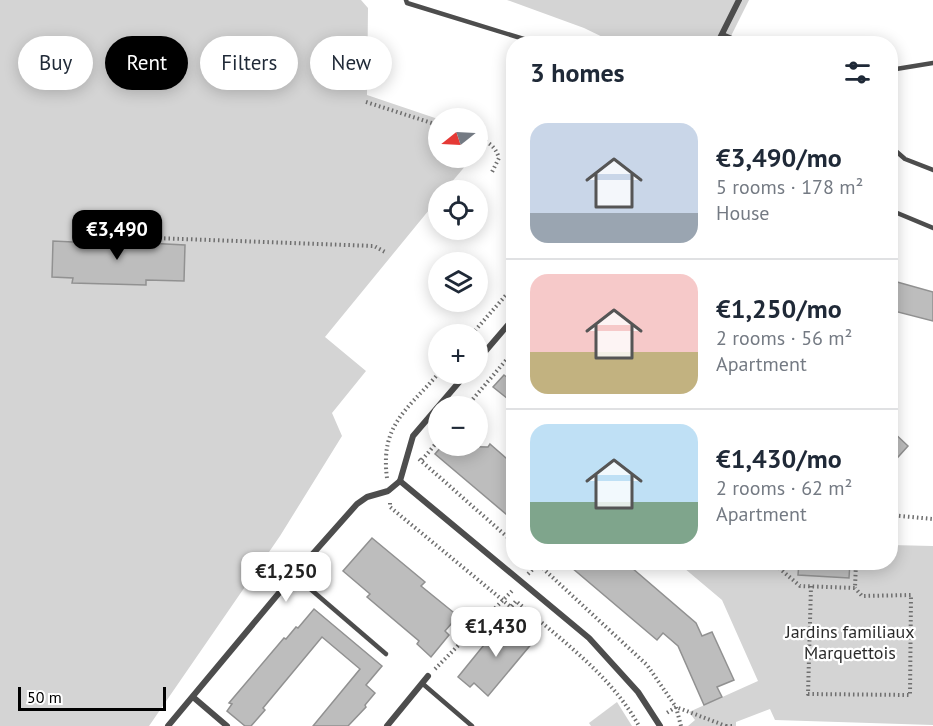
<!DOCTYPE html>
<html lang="en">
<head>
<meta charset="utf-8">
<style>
  :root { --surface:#fff; --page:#f6f6f7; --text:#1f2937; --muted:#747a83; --line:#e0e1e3; --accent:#000 }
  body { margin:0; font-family:"PT Sans",sans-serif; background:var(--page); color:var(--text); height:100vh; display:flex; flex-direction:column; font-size:22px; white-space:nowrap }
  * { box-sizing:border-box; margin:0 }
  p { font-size:20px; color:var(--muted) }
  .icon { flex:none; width:33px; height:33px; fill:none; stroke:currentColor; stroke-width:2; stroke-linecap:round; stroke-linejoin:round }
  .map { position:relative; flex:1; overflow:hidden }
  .sheet { position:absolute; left:506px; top:36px; width:392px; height:534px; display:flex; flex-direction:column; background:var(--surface); border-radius:24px; box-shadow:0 3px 15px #0003 }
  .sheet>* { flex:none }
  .guide { position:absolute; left:18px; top:36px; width:398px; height:54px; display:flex; gap:12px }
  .needle { width:39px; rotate:252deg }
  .controls { position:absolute; left:428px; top:108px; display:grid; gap:12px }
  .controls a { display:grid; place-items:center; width:60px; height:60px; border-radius:50%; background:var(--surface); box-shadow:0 3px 15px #0003; font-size:30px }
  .scale { position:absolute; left:18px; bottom:15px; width:148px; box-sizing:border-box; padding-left:6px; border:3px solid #000; border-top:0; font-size:16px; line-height:21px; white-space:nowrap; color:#000; -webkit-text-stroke:4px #fff; paint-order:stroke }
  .price { position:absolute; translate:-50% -51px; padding:0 14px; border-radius:12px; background:#fff; color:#222; font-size:20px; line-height:39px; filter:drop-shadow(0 2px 3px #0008) }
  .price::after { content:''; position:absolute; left:50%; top:36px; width:18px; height:14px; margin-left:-9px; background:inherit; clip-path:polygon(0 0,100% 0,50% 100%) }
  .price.selected { background:var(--accent); color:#fff }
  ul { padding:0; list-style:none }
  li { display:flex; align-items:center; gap:18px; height:150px; padding:0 24px }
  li+li { border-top:2px solid var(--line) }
  li span { display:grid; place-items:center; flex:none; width:168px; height:120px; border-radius:18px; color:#555 }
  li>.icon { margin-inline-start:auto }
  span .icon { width:72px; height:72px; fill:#fffc; stroke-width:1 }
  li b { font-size:26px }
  h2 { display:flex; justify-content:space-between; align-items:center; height:72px; padding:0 24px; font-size:26px }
  .tag { padding:0 21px; border-radius:27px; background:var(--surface); box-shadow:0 3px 15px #0003; font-size:21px; line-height:54px }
  .tag.selected { background:var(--accent); color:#fff }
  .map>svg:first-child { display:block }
  .green { fill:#d4d4d4 }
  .building { fill:#bdbdbd; stroke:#919191; stroke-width:1.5 }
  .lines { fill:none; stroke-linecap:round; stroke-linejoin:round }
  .path { stroke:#6f6f6f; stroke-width:4; stroke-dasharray:1.5 3; stroke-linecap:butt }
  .service { stroke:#4d4d4d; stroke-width:4.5 }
  .minor { stroke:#4d4d4d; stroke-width:6 }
  .labels { text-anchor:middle; stroke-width:4.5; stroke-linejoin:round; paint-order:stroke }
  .park-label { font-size:18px; fill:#2b2b2b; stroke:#fff }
</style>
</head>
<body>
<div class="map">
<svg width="933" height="726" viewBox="0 0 933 726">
  <rect width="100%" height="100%" fill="#fff"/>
  <g class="green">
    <path d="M0,0H361L368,8L367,95L438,119V158H472L445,190H438V199L325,337L366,371L332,413L342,436L280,536L149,726H0Z"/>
    <path d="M507,0H749L727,44L615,43L584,28Z"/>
    <path d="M890,545L933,546V725L775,720L770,709L736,722V726H688L695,720L689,712L758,681L722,600L678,563L890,562Z"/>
    <path d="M617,702L632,726H591L589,723Z"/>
  </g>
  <g class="building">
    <path d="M73,236L147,238V243L185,245L184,281L146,280V285L72,283L73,278L52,277L53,241L73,242Z"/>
    <path d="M890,280L933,292V321L890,310Z"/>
    <path d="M504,375L513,382V403L493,387Z"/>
    <path d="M890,429L908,446L890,466Z"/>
    <path d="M490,444L513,464V520L435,454L442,446L488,447Z"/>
    <path d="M372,538L425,582L421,586L458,616L445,631L449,635L431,657L417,644L419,641L367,597L370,594L343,571Z"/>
    <path d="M565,562H625L696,623L702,636L712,632L734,680L717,687L722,697L704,705L678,646L663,633L657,640Z"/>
    <path d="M799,562H850L849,578L798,575Z"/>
    <path d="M314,609L382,666L366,685L375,693L365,705L366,707L348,726H313L360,669L322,637L263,708L265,710L251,726H245L227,711L232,704L229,703L284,638L286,639L296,627L298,628Z"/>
    <path d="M505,619L533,642L488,696L474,683L470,687L458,677Z"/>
  </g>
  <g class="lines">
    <g class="path">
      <path d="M366,102L438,125"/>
      <path d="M477,138C489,142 495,146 499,158L491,174"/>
      <path d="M155,238L374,246L387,253"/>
      <path d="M472,334L513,287"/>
      <path d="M467,406L513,352"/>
      <path d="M419,459L513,542"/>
      <path d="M422,460L438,441"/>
      <path d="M387,478C380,425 407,410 438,374"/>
      <path d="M390,503V507L511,607L516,601C560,639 611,675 639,726"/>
      <path d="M890,515L933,519"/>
      <path d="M536,562L647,665L676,707L665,714"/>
      <path d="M772,562L800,586L855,588L856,562"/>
      <path d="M528,574L538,564"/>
      <path d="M811,586L808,694L910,695L911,595L862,596L855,588"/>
      <path d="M435,669L512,591"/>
      <path d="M681,726L676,707L726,726"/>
      <path d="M726,726H735"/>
    </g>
    <g class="service">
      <path d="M406,0L407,3L540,44"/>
      <path d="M722,34L746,44"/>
      <path d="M890,70L933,63"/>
      <path d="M890,146L905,159L933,170"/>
      <path d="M890,210L933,228"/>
      <path d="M294,575L386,654"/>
      <path d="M423,684L472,726"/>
    </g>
    <g class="minor">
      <path d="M717,44L739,0"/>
      <path d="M477,361L513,319"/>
      <path d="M400,481L589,638L638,692L660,726"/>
      <path d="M193,697L227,726"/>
      <path d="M168,726L294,575L357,504L367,497L388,491L400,481L413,436L466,374"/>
      <path d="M387,726L428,676"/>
    </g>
  </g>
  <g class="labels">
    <g class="park-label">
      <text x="850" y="638">Jardins familiaux<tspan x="850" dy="21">Marquettois</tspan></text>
    </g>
  </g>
</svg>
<div class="controls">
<a><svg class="needle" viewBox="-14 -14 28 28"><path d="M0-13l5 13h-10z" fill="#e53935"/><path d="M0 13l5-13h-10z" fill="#747a83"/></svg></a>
<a><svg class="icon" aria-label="locate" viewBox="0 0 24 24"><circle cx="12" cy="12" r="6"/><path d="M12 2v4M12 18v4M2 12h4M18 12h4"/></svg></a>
<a><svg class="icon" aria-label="layers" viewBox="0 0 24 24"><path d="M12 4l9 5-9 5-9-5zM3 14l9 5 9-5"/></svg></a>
<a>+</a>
<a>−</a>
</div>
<div class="scale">50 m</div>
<b class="price selected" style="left:117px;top:261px">€3,490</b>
<b class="price" style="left:286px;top:603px">€1,250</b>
<b class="price" style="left:496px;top:658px">€1,430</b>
<div class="guide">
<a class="tag">Buy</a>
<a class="tag selected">Rent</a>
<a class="tag">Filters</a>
<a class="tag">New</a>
</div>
<section class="sheet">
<h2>3 homes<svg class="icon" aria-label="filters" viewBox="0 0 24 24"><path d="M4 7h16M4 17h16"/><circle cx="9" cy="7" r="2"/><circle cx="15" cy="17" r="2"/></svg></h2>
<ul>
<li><span style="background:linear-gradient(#c9d6e8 75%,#9aa5b1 0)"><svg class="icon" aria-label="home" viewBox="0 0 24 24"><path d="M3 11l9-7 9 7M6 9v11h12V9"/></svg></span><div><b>€3,490/mo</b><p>5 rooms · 178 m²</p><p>House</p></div></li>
<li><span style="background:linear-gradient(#f6c9c9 65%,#c2b280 0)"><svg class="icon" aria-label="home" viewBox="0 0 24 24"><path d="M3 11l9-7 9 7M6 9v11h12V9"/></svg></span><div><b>€1,250/mo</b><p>2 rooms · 56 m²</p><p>Apartment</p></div></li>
<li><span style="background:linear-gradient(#bfe0f5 65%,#7fa58c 0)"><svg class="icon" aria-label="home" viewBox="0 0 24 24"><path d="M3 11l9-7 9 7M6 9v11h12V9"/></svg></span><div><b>€1,430/mo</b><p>2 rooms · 62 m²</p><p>Apartment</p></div></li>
</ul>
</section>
</div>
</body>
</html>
